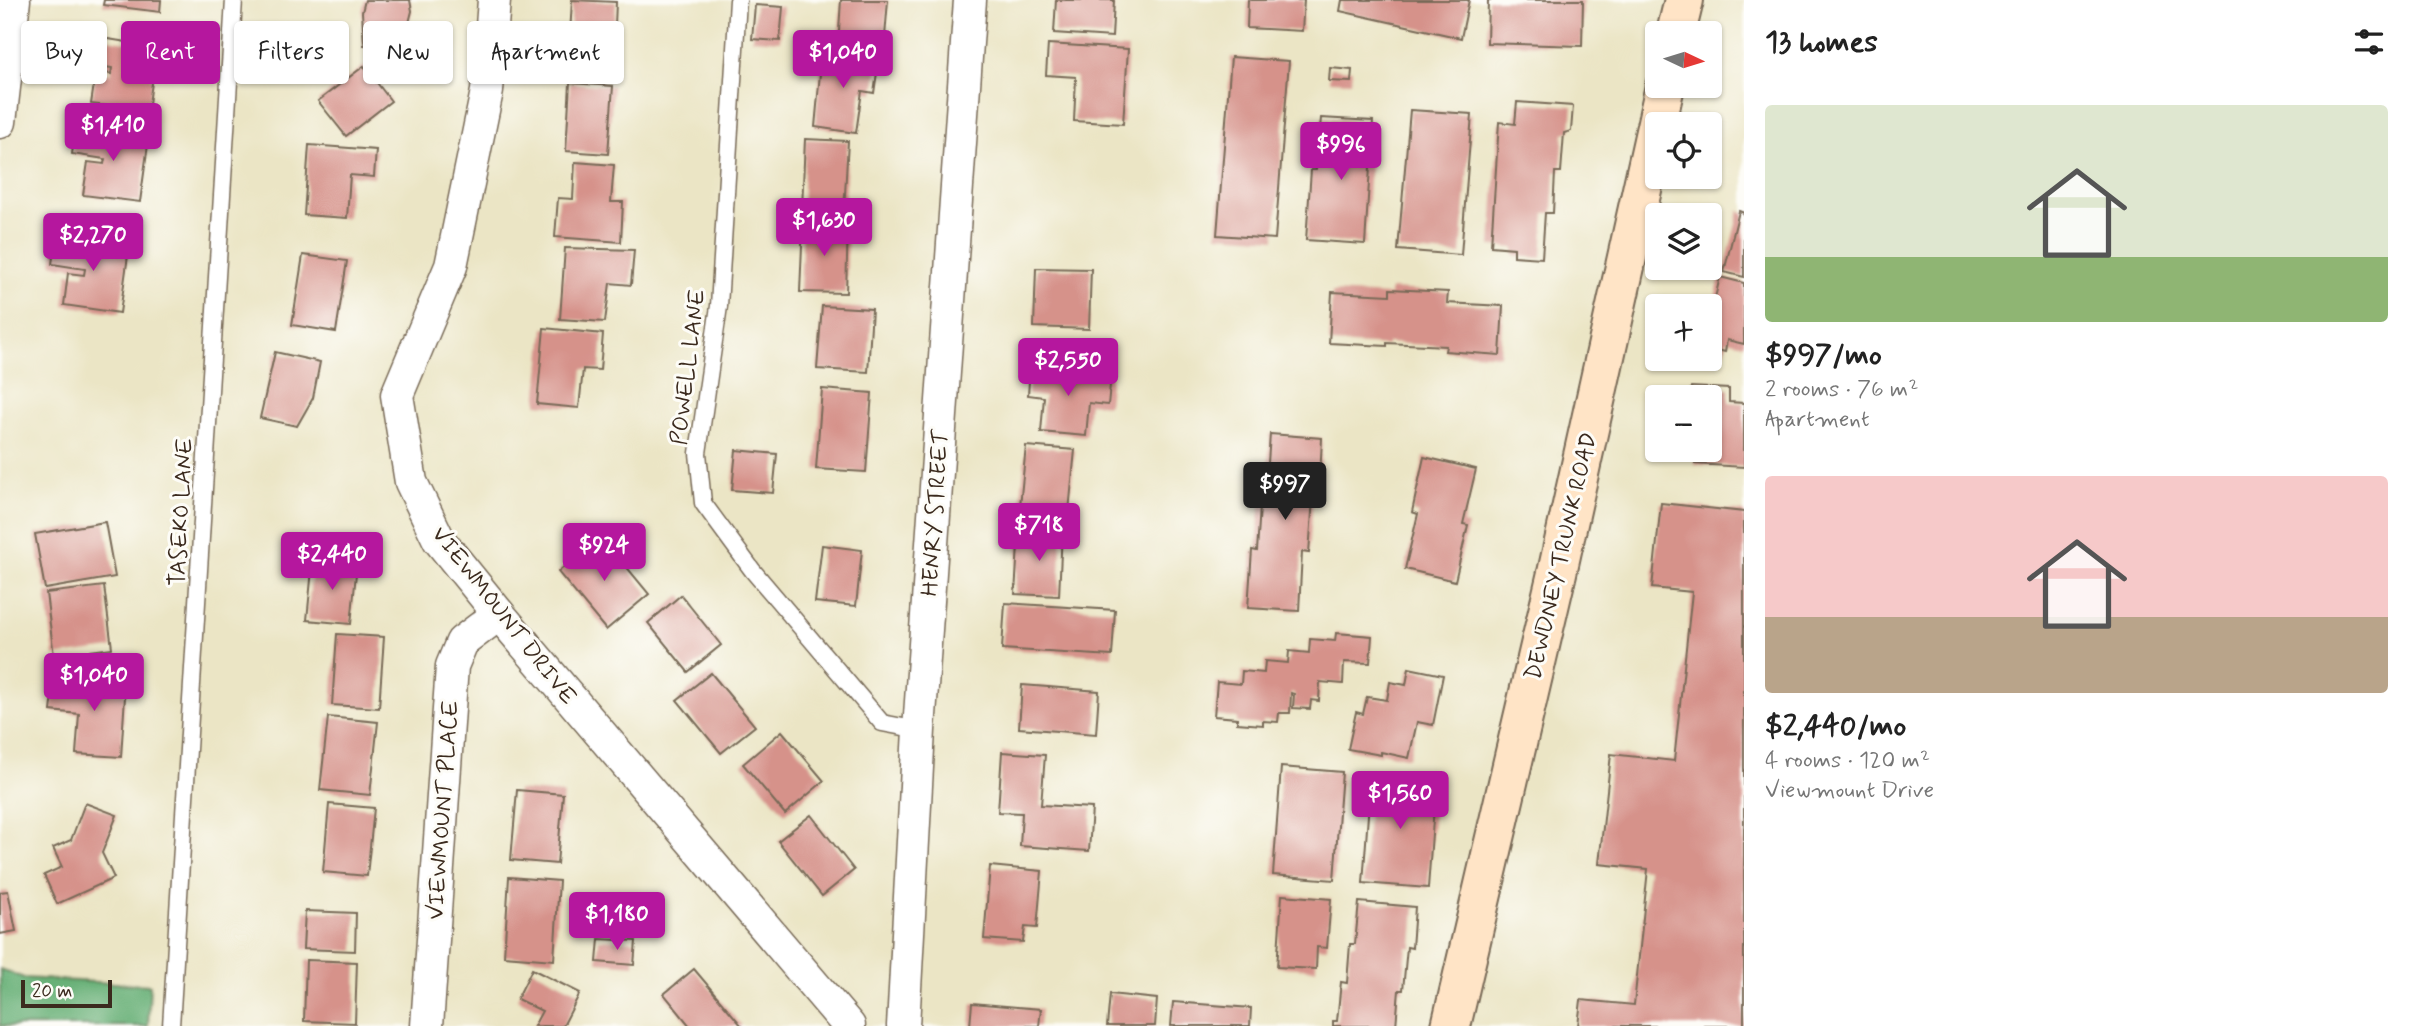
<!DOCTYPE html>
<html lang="en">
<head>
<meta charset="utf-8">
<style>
  :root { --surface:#fff; --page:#f2f2f2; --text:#222; --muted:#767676; --accent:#b5179e }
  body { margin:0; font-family:Mynerve,sans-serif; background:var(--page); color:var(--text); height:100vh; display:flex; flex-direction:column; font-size:26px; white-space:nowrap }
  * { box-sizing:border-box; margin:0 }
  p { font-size:23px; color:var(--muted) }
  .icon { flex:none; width:38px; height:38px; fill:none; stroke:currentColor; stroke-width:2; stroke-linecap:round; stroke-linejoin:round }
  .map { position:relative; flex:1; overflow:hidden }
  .details { display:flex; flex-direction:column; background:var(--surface); width:665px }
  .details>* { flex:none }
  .top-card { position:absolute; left:21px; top:21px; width:665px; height:63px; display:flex; gap:14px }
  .needle { width:46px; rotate:94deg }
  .controls { position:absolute; left:1645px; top:21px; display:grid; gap:14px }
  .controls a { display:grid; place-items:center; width:77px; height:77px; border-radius:7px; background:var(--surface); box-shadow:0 2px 5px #0004; font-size:35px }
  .scale { position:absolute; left:21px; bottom:18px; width:91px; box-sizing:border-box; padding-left:7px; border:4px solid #3b2a1e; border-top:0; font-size:19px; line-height:24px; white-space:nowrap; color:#3b2a1e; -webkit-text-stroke:5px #fdfcf7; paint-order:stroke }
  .price { position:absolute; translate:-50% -60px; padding:0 16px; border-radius:7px; background:var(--accent); color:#fff; font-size:23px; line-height:46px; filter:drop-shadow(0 2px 4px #0008) }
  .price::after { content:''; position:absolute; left:50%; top:42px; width:21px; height:16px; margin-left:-10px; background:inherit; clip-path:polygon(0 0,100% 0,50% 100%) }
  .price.active { background:#222; color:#fff }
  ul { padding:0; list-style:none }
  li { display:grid; align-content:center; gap:14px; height:371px; padding:0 21px }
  li span { display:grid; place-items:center; height:217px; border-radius:7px; color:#555 }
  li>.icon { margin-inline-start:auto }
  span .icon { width:126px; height:126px; fill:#fffc; stroke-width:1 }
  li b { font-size:30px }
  h2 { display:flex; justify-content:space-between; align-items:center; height:84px; padding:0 21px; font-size:30px }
  .chip { padding:0 24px; border-radius:7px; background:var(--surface); box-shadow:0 2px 5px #0004; font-size:24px; line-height:63px }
  .chip.active { background:var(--accent); color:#fff }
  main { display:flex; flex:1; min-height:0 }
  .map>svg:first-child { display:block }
  .forest { fill:#68b077; stroke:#526d4a; stroke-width:2 }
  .building { fill:#d6928a }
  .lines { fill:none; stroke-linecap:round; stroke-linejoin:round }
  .lane-casing { stroke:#796b58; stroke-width:19 }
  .street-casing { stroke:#796b58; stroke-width:35 }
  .secondary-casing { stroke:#796b58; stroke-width:42 }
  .lane { stroke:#fff; stroke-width:16 }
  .street { stroke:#fff; stroke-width:32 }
  .secondary { stroke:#ffe4c6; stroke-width:38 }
  .labels { text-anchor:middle; stroke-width:6; stroke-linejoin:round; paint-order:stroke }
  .street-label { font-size:23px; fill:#3b2a1e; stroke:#fdfcf7 }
</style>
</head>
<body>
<main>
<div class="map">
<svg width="1744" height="1026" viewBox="0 0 1744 1026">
  <rect width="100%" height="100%" fill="#fdfcf7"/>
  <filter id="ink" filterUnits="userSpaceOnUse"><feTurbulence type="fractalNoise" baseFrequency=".0143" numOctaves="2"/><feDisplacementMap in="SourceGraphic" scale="14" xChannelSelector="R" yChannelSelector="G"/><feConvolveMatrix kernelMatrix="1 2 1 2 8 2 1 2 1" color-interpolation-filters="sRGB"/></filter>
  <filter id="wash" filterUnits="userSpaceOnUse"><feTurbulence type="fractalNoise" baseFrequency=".00686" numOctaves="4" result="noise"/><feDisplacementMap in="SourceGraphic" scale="28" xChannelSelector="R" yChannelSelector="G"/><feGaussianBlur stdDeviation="1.57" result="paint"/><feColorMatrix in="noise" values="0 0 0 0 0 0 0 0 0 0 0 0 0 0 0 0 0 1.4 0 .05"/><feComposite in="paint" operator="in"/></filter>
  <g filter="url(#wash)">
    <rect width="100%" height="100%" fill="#ebe5c5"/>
    <path class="forest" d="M0,969L24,978L150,985L148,1026H0Z"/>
    <g id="blocks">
      <g class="building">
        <path d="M104,0H161L160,12L103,5Z"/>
        <path d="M365,0H410L412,11L403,47L364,45L362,12Z"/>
        <path d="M572,0L616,2L613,73L568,70Z"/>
        <path d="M841,0H888L884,49L838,46Z"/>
        <path d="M1056,0H1114L1112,37L1054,33Z"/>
        <path d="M1248,0H1304L1302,31L1247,28Z"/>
        <path d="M1342,0H1469L1461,38L1340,11Z"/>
        <path d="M1488,0H1583L1582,46L1487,43Z"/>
        <path d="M755,5L783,7L780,41L752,39Z"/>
        <path d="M84,35L157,47L148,111L91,104L96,71L111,74L112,68L80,63Z"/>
        <path d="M1048,44L1128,49L1123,124L1074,121L1076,77L1046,75Z"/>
        <path d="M822,52L879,59L874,93L862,91L856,133L815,127Z"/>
        <path d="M1231,57L1289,61L1275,239L1217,235Z"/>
        <path d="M364,66L391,101L346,136L318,101Z"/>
        <path d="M1330,68L1352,70L1351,82L1329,81Z"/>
        <path d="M570,83L613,86L608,154L566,151Z"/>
        <path d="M1517,102L1573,106L1571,131L1564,133L1561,172H1555L1553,213H1545L1542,258L1514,256V248L1491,246L1499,122L1515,124Z"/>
        <path d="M1410,110L1472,114L1461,255L1398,250Z"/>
        <path d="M1321,118L1373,121L1365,244L1306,240L1311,170H1316Z"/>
        <path d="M76,125L149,137L140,202L83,195L88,162L104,164L105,159L72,154Z"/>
        <path d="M805,139L848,141L844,212L802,209Z"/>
        <path d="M309,145L376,150L374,177L350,175L347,218L304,215Z"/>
        <path d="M575,162L614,165L611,202H623L621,242L555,237L558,198L573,199Z"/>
        <path d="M1739,211L1744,213V277L1724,272Z"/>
        <path d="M803,222L848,223L846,293L800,292Z"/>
        <path d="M56,236L129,248L120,313L64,305L68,273L84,275L85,269L52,264Z"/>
        <path d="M565,248L634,250L631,285L610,283L605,322L560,319Z"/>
        <path d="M303,255L347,261L336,332L292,325Z"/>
        <path d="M1036,268L1091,269L1089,329L1034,327Z"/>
        <path d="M1720,277L1744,283V344L1727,340L1725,352L1710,348V319Z"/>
        <path d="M1390,289L1448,292L1447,303L1503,306L1500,355L1445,351L1446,346L1387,343V346L1329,343L1332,292L1390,295Z"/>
        <path d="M822,306L872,309L868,372L817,369Z"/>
        <path d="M544,328L603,334L600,370L583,369L579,408L537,404Z"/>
        <path d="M275,352L320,362L313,398L297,426L260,418Z"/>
        <path d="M1030,368L1111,375L1108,405L1089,403L1086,436L1041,432L1044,397L1028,395Z"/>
        <path d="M1691,387L1729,389V402L1744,403V467L1695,464L1696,450H1710V397H1690Z"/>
        <path d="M822,389L872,393L866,472L816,469Z"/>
        <path d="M1270,434L1322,438L1319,498H1313L1309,553L1302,552L1299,611L1248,608L1252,550L1257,551L1261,492H1266Z"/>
        <path d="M1026,446L1075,450L1069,511L1020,506Z"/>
        <path d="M736,450L777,454L773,493L732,490Z"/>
        <path d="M1424,457L1476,469L1463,524L1468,525L1455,581L1405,569L1418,514L1412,512Z"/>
        <path d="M1661,503L1744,512V1026H1578L1581,1000L1634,1005L1648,869L1599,864L1611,754L1674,761L1692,592L1652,588Z"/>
        <path d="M105,522L115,577L45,589L35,534Z"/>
        <path d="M1019,529L1062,531L1059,596L1015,594Z"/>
        <path d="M601,536L649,594L606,630L558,572Z"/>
        <path d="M822,545L862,550L856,606L815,602Z"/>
        <path d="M313,559L357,563L351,624L307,620Z"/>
        <path d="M104,586L112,648L54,656L46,593Z"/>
        <path d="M681,595L721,645L688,672L648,623Z"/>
        <path d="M1005,603L1115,610L1112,656L1002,649Z"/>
        <path d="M1336,633L1372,636L1370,663L1344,662L1343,684L1320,682L1319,701L1311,700L1310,709L1293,708L1294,694L1291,693L1290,713H1279L1278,722L1263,721V725L1237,723V718L1214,716L1217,682L1241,684L1242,671L1264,673L1265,661L1288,663L1289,651L1309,653L1310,639L1335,641Z"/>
        <path d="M337,634L384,637L379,708L332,705Z"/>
        <path d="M1409,668L1443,675L1433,725L1417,722L1409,758L1381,752V755L1348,749L1356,712L1363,714L1367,697L1387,700L1390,682L1406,685Z"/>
        <path d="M711,673L755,726L721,753L677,700Z"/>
        <path d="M55,678L126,681L121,757L76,754L79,714L51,711Z"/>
        <path d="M1022,685L1099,691L1096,734L1019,728Z"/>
        <path d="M328,717L378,722L370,795L320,790Z"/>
        <path d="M782,731L824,781L785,814L743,764Z"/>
        <path d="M1002,752L1045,755L1041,805L1092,808L1089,851L1020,846L1022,813L998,812Z"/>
        <path d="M1281,767L1342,772L1334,880L1273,875Z"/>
        <path d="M1371,774L1436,779L1428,888L1363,883Z"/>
        <path d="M517,790L563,794L557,864L511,860Z"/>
        <path d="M85,803L117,815L102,853L114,878L57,904L44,875L62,867L53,848L71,840Z"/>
        <path d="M329,804L374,808L367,876L323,872Z"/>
        <path d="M811,815L854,870L822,896L778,841Z"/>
        <path d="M990,866L1042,871L1037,928L1025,927L1023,942L984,939Z"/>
        <path d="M509,877L559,881L554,960L504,956Z"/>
        <path d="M8,891L16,931L0,934V892Z"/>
        <path d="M1282,895L1331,899L1327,948L1317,947L1316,969L1277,967Z"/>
        <path d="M1359,902L1415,907L1412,948L1407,947L1403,990H1399L1396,1026H1333V1021H1337L1341,982L1347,983L1350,944H1355Z"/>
        <path d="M305,911L356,913L355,951L303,949Z"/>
        <path d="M599,939L636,941L634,965L597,962Z"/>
        <path d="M306,960L357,962L355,1023L304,1021Z"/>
        <path d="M532,969L580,993L563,1026H534L542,1011L517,999Z"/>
        <path d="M694,969L742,1026H690L664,994Z"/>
        <path d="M1110,994L1157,999L1155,1026H1107Z"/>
        <path d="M1173,1002L1251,1008L1250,1026H1171Z"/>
        <path d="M972,1003L1041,1009L1039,1026H970Z"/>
      </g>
    </g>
  </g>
  <g filter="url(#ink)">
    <use href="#blocks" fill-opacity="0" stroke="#796b58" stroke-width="2"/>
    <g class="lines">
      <g class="lane-casing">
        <g id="lane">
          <path d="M738,0L719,306L698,453L703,503L753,571L882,723L919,730"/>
          <path d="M171,1026L234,0"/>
        </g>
      </g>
      <g class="street-casing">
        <g id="street">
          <path d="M494,0L487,91L451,266L397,395L411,482L439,540L499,614L849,1026"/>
          <path d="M0,122L14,0"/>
          <path d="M427,1026L452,666L462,642L499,614"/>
          <path d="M903,1026L919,730L970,0"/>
        </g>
      </g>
      <g class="secondary-casing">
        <g id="secondary">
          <path d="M1676,33L1684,0"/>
          <path d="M1451,1026L1557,573L1665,86"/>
        </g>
      </g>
      <use href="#lane" class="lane"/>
      <use href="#street" class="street"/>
      <use href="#secondary" class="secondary"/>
    </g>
  </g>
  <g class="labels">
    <g class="street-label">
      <text transform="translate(687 367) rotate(-83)" y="8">POWELL LANE</text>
      <text transform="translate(180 512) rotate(-87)" y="8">TASEKO LANE</text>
      <text transform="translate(934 513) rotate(-86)" y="8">HENRY STREET</text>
      <text transform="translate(1560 556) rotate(-77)" y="8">DEWDNEY TRUNK ROAD</text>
      <text transform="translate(505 615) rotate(52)" y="8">VIEWMOUNT DRIVE</text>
      <text transform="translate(442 810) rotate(-86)" y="8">VIEWMOUNT PLACE</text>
    </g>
  </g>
</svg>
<div class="controls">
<a><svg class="needle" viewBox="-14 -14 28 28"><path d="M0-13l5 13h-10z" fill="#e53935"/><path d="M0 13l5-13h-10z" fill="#767676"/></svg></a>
<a><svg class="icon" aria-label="locate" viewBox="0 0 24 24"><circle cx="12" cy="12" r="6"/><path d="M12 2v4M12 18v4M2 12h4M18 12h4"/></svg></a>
<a><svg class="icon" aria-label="layers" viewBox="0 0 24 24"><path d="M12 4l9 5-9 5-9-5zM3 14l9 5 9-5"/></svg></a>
<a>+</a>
<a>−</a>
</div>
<div class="scale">20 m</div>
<b class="price" style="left:843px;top:90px">$1,040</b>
<b class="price" style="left:113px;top:163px">$1,410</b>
<b class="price" style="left:1341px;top:182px">$996</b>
<b class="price" style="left:824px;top:258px">$1,630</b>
<b class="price" style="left:93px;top:273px">$2,270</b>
<b class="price" style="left:1068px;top:398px">$2,550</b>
<b class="price active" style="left:1285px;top:522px">$997</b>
<b class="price" style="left:1039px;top:563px">$718</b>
<b class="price" style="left:604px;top:583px">$924</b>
<b class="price" style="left:332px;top:592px">$2,440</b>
<b class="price" style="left:94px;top:713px">$1,040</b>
<b class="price" style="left:1400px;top:831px">$1,560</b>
<b class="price" style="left:617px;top:952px">$1,180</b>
<div class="top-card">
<a class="chip">Buy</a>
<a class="chip active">Rent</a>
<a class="chip">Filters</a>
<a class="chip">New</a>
<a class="chip">Apartment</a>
</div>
</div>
<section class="details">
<h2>13 homes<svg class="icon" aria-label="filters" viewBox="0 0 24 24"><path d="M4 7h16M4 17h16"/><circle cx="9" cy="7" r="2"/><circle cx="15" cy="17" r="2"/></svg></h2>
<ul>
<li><span style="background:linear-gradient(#dfe7d0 70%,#8fb573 0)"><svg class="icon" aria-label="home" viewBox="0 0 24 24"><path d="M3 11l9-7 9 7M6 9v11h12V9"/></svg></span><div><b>$997/mo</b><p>2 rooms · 76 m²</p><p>Apartment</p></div></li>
<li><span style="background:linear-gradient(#f6c9c9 65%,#b9a48a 0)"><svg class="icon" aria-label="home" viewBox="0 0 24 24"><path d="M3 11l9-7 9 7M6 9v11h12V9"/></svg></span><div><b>$2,440/mo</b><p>4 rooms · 120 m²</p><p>Viewmount Drive</p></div></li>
</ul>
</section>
</main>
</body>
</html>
